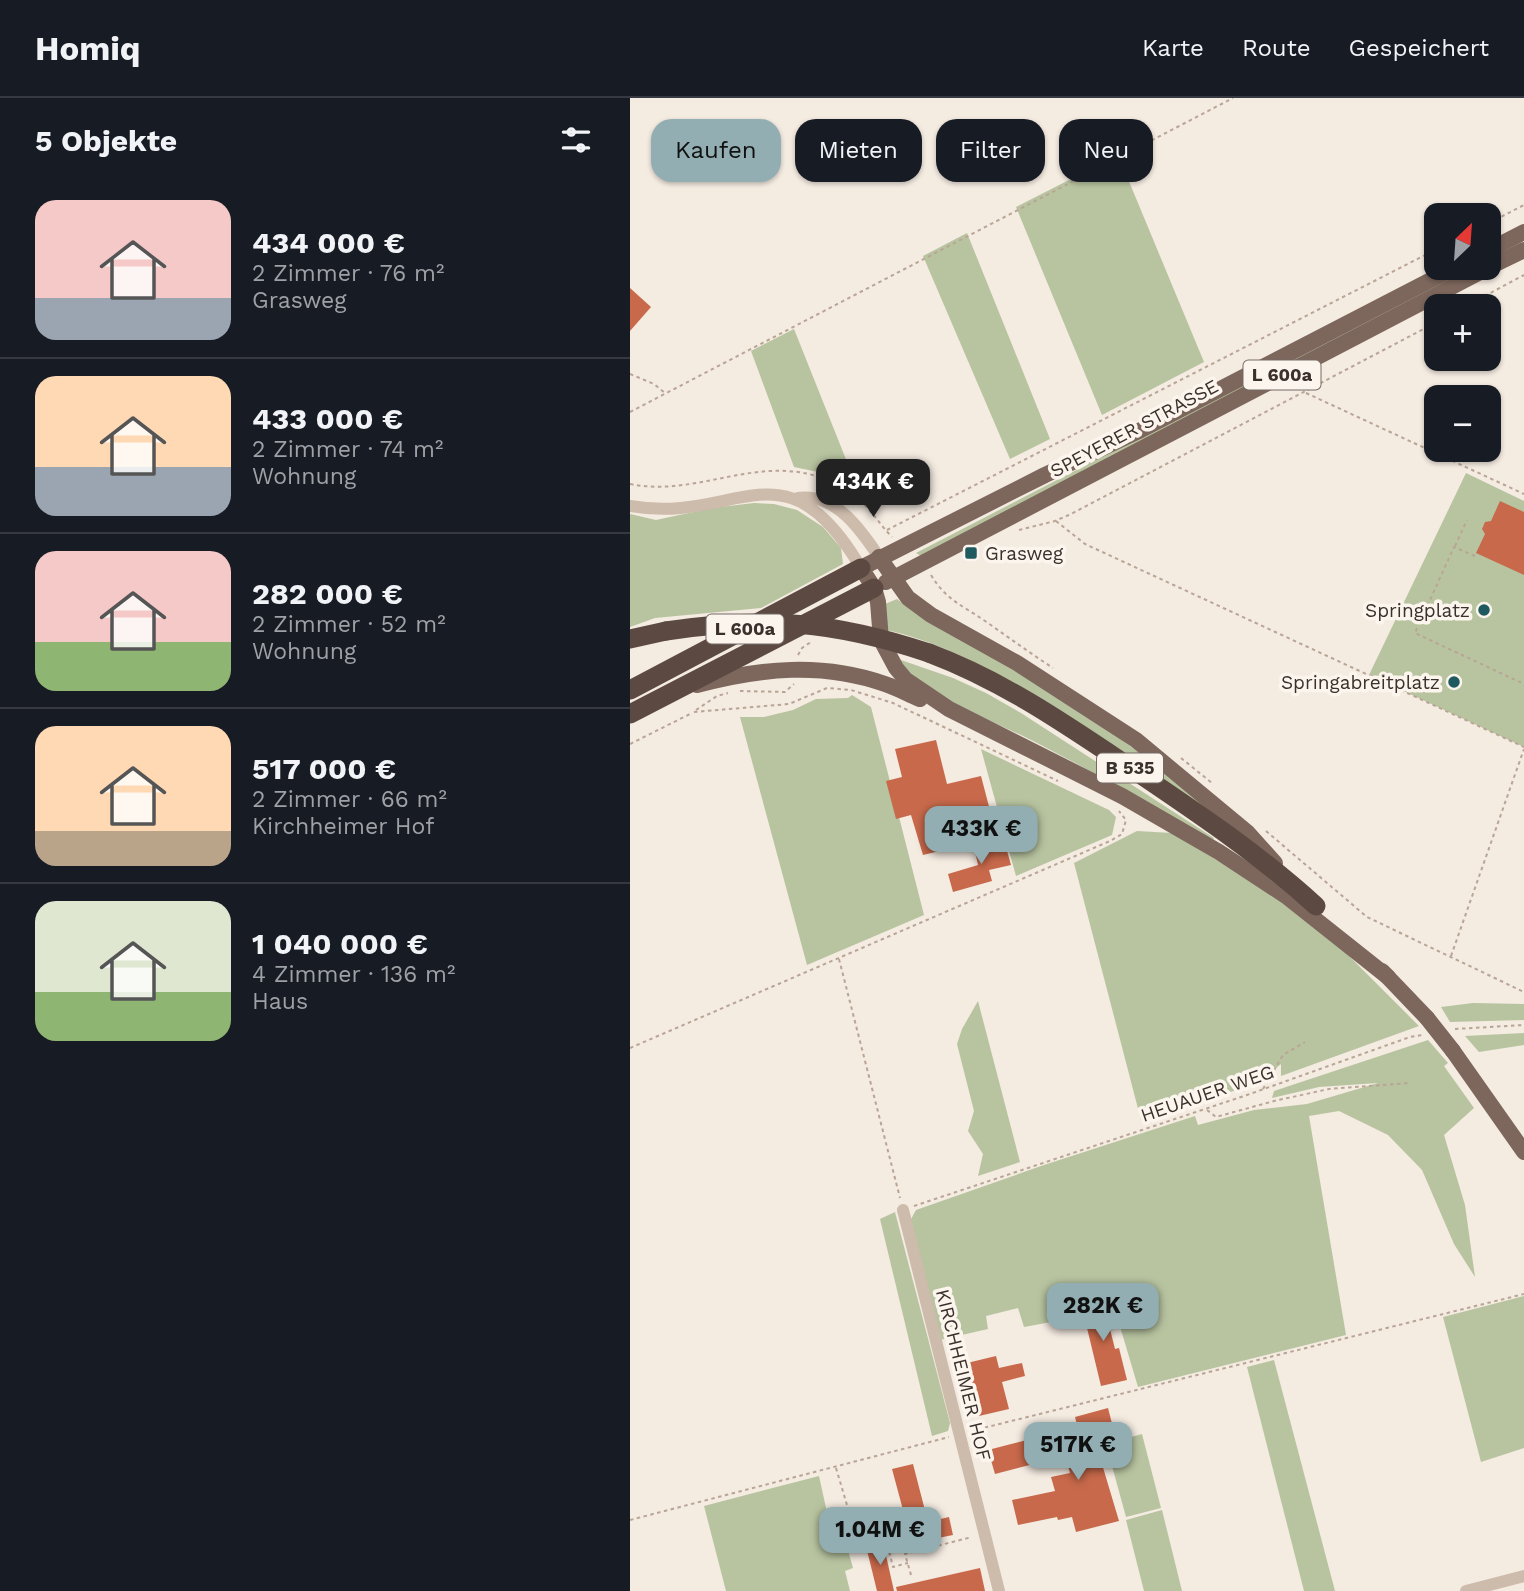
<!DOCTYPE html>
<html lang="de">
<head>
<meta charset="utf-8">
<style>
  :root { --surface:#171b24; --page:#242831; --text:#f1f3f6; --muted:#9ea1a6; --line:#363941; --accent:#92aeb2 }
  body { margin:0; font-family:"Work Sans",sans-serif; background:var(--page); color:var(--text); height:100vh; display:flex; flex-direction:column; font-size:26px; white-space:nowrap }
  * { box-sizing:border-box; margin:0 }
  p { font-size:23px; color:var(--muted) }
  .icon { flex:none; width:38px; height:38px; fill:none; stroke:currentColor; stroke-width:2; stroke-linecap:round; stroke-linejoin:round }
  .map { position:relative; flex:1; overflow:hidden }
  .side { display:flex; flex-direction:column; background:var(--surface); width:630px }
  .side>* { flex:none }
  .banner { position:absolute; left:21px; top:21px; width:665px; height:63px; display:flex; gap:14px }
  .needle { width:46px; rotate:25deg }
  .fabs { position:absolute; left:794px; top:105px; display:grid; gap:14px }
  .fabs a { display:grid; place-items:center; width:77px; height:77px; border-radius:14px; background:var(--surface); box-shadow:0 2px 5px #0004; font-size:35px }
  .price { position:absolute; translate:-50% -60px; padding:0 16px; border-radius:14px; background:var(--accent); color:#111; font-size:23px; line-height:46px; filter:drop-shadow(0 2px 4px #0008) }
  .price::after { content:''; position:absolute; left:50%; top:42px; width:21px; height:16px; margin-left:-10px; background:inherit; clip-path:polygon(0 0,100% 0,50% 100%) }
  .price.current { background:#222; color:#fff }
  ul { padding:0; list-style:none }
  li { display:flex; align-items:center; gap:21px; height:175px; padding:0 35px }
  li+li { border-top:2px solid var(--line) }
  li span { display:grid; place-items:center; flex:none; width:196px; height:140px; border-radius:21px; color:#555 }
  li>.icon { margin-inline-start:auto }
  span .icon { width:84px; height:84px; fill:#fffc; stroke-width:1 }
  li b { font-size:30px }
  h2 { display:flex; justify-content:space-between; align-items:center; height:84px; padding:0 35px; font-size:30px }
  .pill { padding:0 24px; border-radius:21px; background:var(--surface); box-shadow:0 2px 5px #0004; font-size:24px; line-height:63px }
  .pill.current { background:var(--accent); color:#111 }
  header { display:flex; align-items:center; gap:42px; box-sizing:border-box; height:98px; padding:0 35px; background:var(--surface); border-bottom:2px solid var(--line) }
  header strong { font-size:33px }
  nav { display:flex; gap:38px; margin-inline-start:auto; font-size:24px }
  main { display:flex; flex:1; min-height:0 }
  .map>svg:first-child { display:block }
  .green { fill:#b8c4a0 }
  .building { fill:#c8694b }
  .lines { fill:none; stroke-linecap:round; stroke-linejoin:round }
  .path { stroke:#b9a596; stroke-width:2; stroke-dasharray:3.5 3.5; stroke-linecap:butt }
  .minor { stroke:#cdbbac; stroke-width:12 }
  .major { stroke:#7d675c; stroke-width:16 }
  .highway { stroke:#5c4a42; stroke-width:19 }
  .major-bridge { stroke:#7d675c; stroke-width:16 }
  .highway-bridge { stroke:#5c4a42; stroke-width:19 }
  .poi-dot { fill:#1f5a5e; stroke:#fbf5ee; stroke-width:2.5 }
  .labels { text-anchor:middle; stroke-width:7; stroke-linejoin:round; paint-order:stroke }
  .shield { fill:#fbf5ee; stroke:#756b66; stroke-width:2 }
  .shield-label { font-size:18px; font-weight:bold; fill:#3b302b }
  .street-label { font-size:19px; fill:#3b302b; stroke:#fbf5ee }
  .poi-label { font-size:19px; fill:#3b302b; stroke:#fbf5ee; text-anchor:end }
</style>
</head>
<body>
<header>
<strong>Homiq</strong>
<nav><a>Karte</a><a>Route</a><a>Gespeichert</a></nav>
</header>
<main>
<section class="side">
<h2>5 Objekte<svg class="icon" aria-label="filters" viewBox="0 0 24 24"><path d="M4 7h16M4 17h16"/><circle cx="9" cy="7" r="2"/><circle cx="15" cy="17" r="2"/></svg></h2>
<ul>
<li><span style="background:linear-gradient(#f6c9c9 70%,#9aa5b1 0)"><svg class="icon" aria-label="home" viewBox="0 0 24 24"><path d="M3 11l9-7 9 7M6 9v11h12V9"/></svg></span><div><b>434 000 €</b><p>2 Zimmer · 76 m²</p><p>Grasweg</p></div></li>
<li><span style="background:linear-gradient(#ffd9b3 65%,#9aa5b1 0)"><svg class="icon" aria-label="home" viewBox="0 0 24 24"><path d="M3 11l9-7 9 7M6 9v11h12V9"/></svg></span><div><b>433 000 €</b><p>2 Zimmer · 74 m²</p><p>Wohnung</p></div></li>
<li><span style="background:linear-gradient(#f6c9c9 65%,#8fb573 0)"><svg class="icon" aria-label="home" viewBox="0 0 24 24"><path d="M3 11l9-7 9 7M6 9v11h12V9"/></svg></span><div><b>282 000 €</b><p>2 Zimmer · 52 m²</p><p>Wohnung</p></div></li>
<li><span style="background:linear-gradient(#ffd9b3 75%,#b9a48a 0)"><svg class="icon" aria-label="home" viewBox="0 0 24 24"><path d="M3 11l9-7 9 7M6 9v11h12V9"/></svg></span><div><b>517 000 €</b><p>2 Zimmer · 66 m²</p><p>Kirchheimer Hof</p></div></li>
<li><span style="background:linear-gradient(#dfe7d0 65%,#8fb573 0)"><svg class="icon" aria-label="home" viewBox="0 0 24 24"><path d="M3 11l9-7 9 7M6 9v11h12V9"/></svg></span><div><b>1 040 000 €</b><p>4 Zimmer · 136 m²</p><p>Haus</p></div></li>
</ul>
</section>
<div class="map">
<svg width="894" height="1493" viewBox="0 0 894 1493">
  <rect width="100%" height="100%" fill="#f4ebe1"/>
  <g class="green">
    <path d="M488,57L574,264L472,317L386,109Z"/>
    <path d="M337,135L420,341L380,361L293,158Z"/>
    <path d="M837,170H847L291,458L286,455Z"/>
    <path d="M164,231L229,394L188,374L164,369L121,253Z"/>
    <path d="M836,375L894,403V649L739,577Z"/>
    <path d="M124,405L144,406L167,412L193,429L211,450L213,466L131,510L25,520L0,529V416L26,422L82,410Z"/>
    <path d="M267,501L292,519L334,541L450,612L514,658L594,723C548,693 501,662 455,632C393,591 330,548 256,532L255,506Z"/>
    <path d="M268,561L323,580L356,595L391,615L584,740L583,742C525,710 468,676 409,646C367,624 295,600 268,561Z"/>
    <path d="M222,597L241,609L294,817L177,867L110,619H134L163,612L186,601L218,600Z"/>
    <path d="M351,651L479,712L486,719L482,737L386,778Z"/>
    <path d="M507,733L542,735L648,799L713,852L789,928L651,978V966L629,985L511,1022L444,765Z"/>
    <path d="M348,903L390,1064L348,1078L353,1056L338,1033L344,1013L327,946L332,931Z"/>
    <path d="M843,905L894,906V922L820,924L811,909Z"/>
    <path d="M894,935V947L849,954L835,938Z"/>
    <path d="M798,942L818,965L814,968L844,1010L814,1037L835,1107L845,1179L824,1146L792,1072L758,1037L709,1013L679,1018L716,1237L508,1289L478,1188L448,1195L454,1218L394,1229L388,1210L356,1218L358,1231L310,1242L280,1123L286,1112L414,1067L565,1018L568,1027L624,1012L677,1006L748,985L689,989L642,1000L644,993Z"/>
    <path d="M265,1114L320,1325L318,1333L302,1338L250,1121Z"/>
    <path d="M894,1198V1350L851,1364L813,1219Z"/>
    <path d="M644,1262L705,1493H674L617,1269Z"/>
    <path d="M512,1336L531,1410L496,1419L476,1346Z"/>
    <path d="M189,1378L198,1419L192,1424L195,1434L216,1445L223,1470L215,1473L220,1493H96L74,1408Z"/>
    <path d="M532,1412L552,1493H514L496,1422Z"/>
  </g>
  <g class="building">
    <path d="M0,190L21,209L0,233Z"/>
    <path d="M870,403L894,414V477L846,455L855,436L852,431L855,424L861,423Z"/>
    <path d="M306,642L317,686L351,678L362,720L326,728L331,748L293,757L281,717L266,721L256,683L272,679L265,651Z"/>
    <path d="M374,742L381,767L359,772L362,783L323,794L318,776L348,767L344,749Z"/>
    <path d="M472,1199L485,1251L489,1250L497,1282L471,1288L451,1205Z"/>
    <path d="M366,1258L369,1270L392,1265L395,1278L372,1284L379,1311L349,1318L337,1265Z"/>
    <path d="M478,1310L486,1341L466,1346L489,1423L446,1434L442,1419L428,1422L427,1419L388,1427L382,1402L425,1393L421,1379L440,1375L434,1353L439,1352L438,1347L451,1343L445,1319Z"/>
    <path d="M409,1339L415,1363L365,1376L358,1352Z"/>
    <path d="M283,1366L298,1424L319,1419L323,1437L303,1441L304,1444L283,1449L262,1371Z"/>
    <path d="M253,1444L264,1493H247L236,1448Z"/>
    <path d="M350,1470L355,1493H267L266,1489Z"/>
  </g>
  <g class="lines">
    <g class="path">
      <path d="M859,125L894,107"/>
      <path d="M836,208L894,177"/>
      <path d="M0,276L24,286L35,295"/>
      <path d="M676,295L894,396"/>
      <path d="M0,314L603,0"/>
      <path d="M0,386C69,400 128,354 198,382C209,387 221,393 230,402C242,413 250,427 262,439"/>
      <path d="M426,423L455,446L894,649"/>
      <path d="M257,432L807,151"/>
      <path d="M389,432L425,423L441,416L807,224"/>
      <path d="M825,448L837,422"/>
      <path d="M845,458L824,449L785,535L894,586"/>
      <path d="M301,477C316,502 332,507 355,523C378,539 400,555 423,570"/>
      <path d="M168,557L172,550L181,544"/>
      <path d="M110,593L155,594L164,586"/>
      <path d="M66,612L87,598L98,595"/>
      <path d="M64,614L159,606L197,590L221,592L263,605L428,683"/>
      <path d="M0,646L62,615"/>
      <path d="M551,660L582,685"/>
      <path d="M636,733L737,819L894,894"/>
      <path d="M821,858L894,651"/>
      <path d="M209,861L270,1100"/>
      <path d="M825,931L894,927"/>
      <path d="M0,950L480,743L492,736L496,722L489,713"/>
      <path d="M633,991L653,957L675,944"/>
      <path d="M577,1012L586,1019L644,1003L699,991L779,985"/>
      <path d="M284,1108L617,997L780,939L792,937"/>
      <path d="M341,1333L894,1196"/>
      <path d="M206,1370L225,1434L256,1441L263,1469L278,1465"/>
      <path d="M0,1422L319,1339"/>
      <path d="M281,1477L275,1456L342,1439"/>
    </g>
    <g class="minor">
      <path d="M168,400C206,395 231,432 249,459"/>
      <path d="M0,408C107,427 154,339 231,470"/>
      <path d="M273,1112L369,1493"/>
      <path d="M836,1493L894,1478"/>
    </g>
    <g class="major">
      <path d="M859,152L894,134"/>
      <path d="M859,169L894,152"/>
      <path d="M249,459L278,500L301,517L387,565L506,642L618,735L645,765"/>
      <path d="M256,484L858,170"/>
      <path d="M67,587C131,570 192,564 255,586C267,590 278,596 290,601"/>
      <path d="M752,873L797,920"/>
      <path d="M758,879L656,798L589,754L492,698L319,611L276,582L266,570L251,542L248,504L244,490L231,470L415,377L511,332L824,170"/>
      <path d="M823,953L894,1054"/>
    </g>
    <g class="highway">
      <path d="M0,541L36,533"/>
      <path d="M299,555C371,582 434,625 498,668C563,712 628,755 686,808"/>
      <path d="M0,592L231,470"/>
      <path d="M0,616L244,490"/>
    </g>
    <path class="major-bridge" d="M797,920L823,953"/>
    <path class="highway-bridge" d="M36,533C136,518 203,523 299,555"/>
  </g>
  <g class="poi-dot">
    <rect x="334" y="448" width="14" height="14" rx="3.5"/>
    <circle cx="854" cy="512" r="7"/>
    <circle cx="824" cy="584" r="7"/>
  </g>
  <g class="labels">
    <g class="shield">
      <rect x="613.5" y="262.5" width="77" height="29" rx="5"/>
      <rect x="76.5" y="516.5" width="77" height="29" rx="5"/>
      <rect x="467" y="655.5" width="66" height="29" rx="5"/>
    </g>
    <g class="shield-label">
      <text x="652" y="283">L 600a</text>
      <text x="115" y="537">L 600a</text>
      <text x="500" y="676">B 535</text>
    </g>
    <g class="street-label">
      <text transform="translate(504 330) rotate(-28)" y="7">SPEYERER STRASSE</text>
      <text transform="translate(577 995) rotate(-19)" y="7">HEUAUER WEG</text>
      <text transform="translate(334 1277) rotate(76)" y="7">KIRCHHEIMER HOF</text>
    </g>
    <g class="poi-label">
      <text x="355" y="462" text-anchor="start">Grasweg</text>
      <text x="840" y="519">Springplatz</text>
      <text x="810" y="591">Springabreitplatz</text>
    </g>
  </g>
</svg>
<div class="fabs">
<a><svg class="needle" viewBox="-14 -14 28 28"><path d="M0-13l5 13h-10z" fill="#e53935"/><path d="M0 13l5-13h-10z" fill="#9ea1a6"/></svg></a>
<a>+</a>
<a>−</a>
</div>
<b class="price current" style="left:243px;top:421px">434K €</b>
<b class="price" style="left:351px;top:768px">433K €</b>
<b class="price" style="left:473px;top:1245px">282K €</b>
<b class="price" style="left:448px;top:1384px">517K €</b>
<b class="price" style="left:250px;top:1469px">1.04M €</b>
<div class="banner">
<a class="pill current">Kaufen</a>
<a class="pill">Mieten</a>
<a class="pill">Filter</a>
<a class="pill">Neu</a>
</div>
</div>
</main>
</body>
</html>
